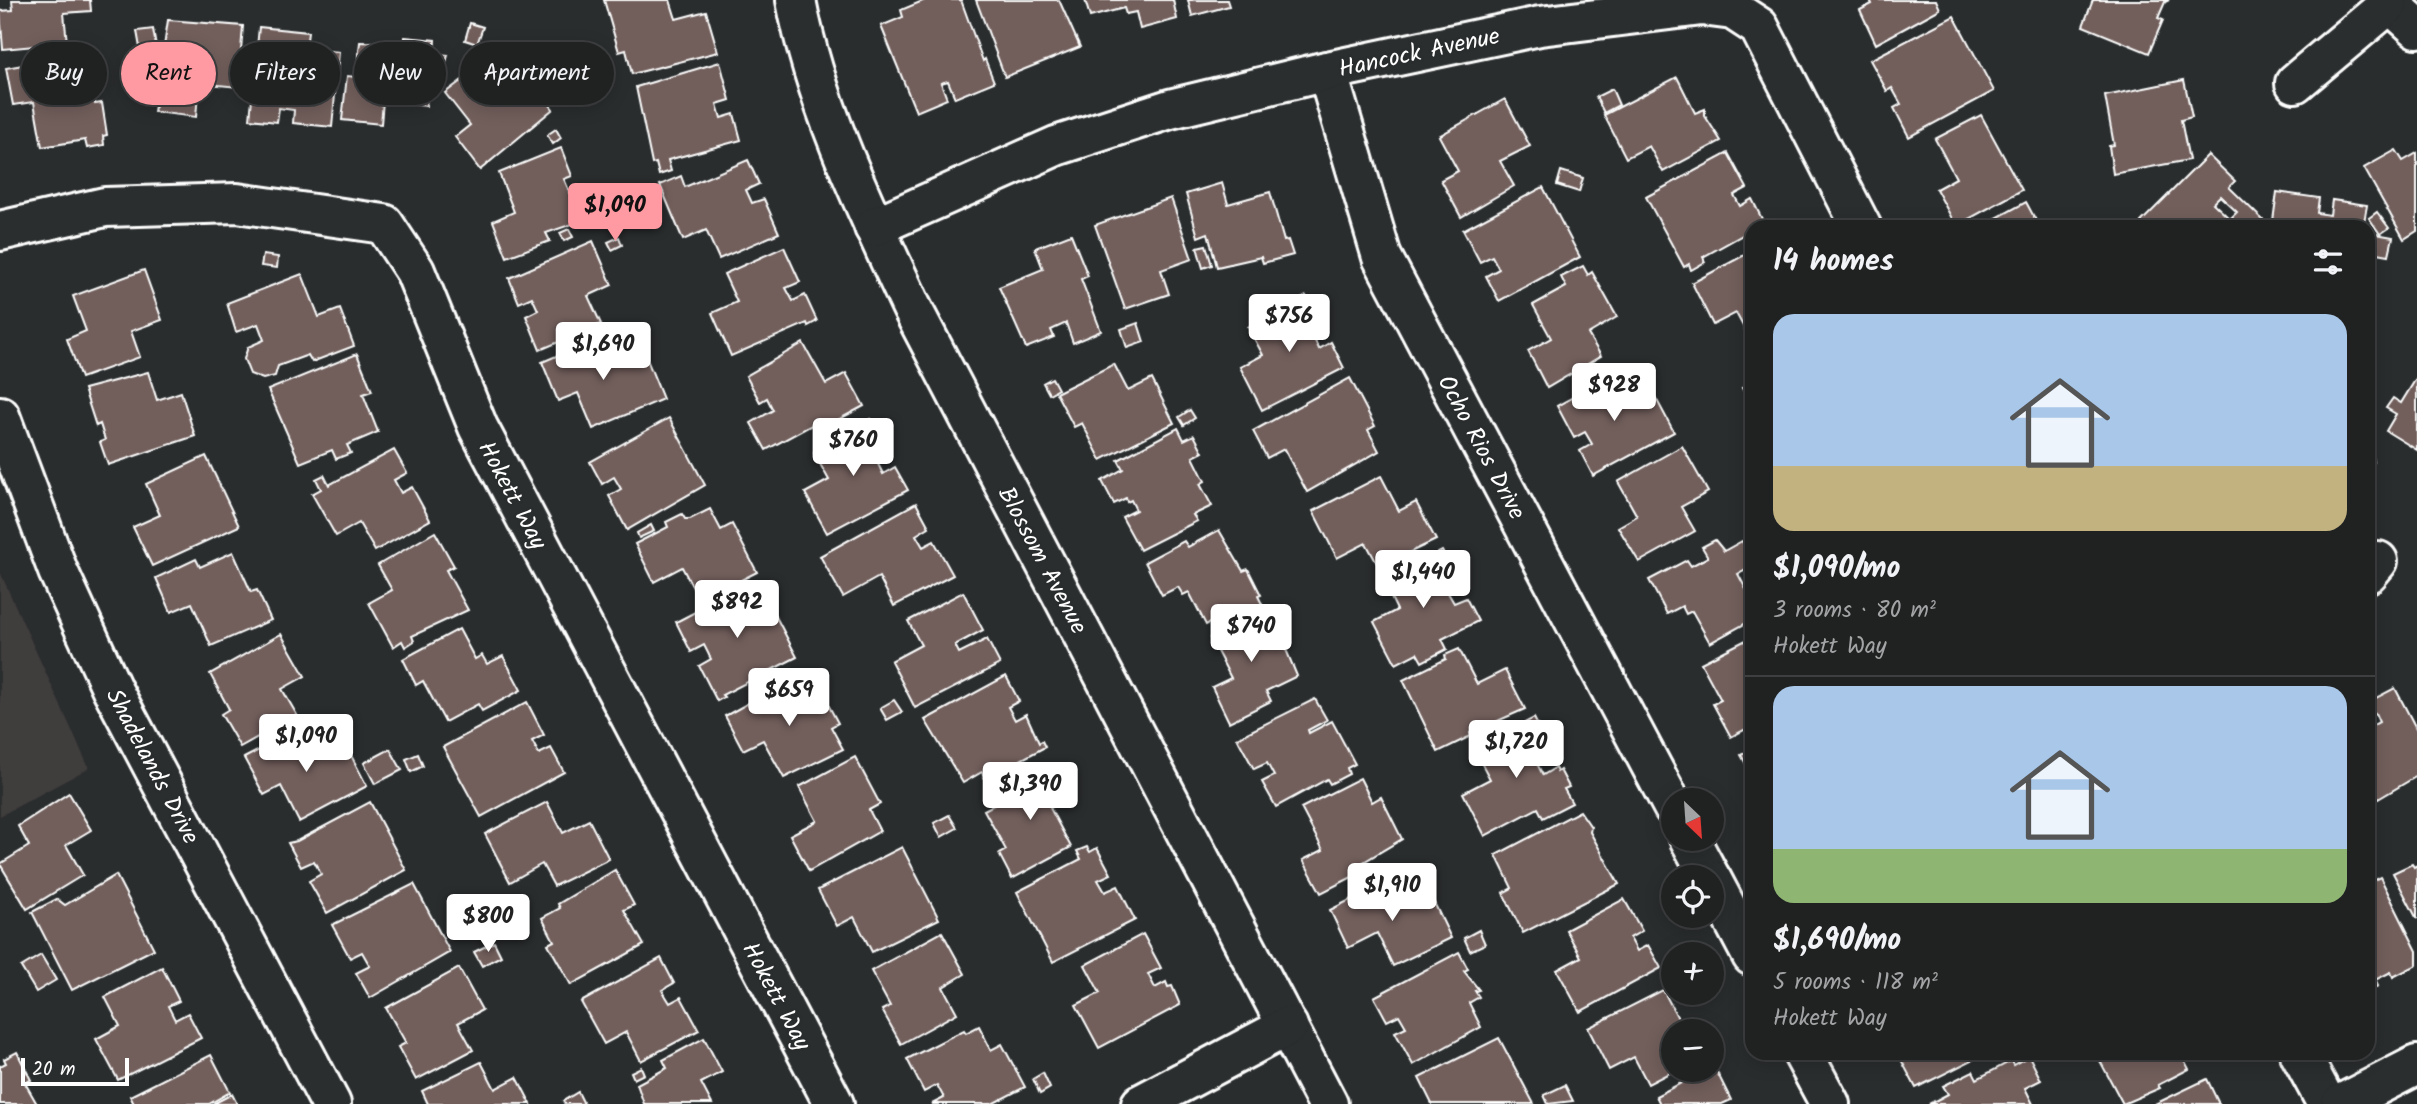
<!DOCTYPE html>
<html lang="en">
<head>
<meta charset="utf-8">
<style>
  :root { --surface:#202222; --page:#2d2f2f; --text:#f1f3f6; --muted:#a2a4a5; --line:#3d3f40; --accent:#ff9aa2 }
  body { margin:0; font-family:Kalam,sans-serif; background:var(--page); color:var(--text); height:100vh; display:flex; flex-direction:column; font-size:26px; white-space:nowrap }
  * { box-sizing:border-box; margin:0 }
  p { font-size:23px; color:var(--muted) }
  .icon { flex:none; width:38px; height:38px; fill:none; stroke:currentColor; stroke-width:2; stroke-linecap:round; stroke-linejoin:round }
  .map { position:relative; flex:1; overflow:hidden }
  .details { position:absolute; left:1745px; top:220px; width:630px; height:840px; display:flex; flex-direction:column; background:var(--surface); border-radius:21px; box-shadow:0 4px 18px #0003,0 0 0 2px var(--line) }
  .details>* { flex:none }
  .top-card { position:absolute; left:21px; top:42px; width:665px; height:63px; display:flex; gap:14px }
  .needle { width:46px; rotate:155deg }
  .fabs { position:absolute; left:1661px; top:788px; display:grid; gap:14px }
  .fabs a { display:grid; place-items:center; width:63px; height:63px; border-radius:50%; background:var(--surface); box-shadow:0 4px 18px #0003,0 0 0 2px var(--line); font-size:35px }
  .scale { position:absolute; left:21px; bottom:18px; width:108px; box-sizing:border-box; padding-left:7px; border:4px solid #fff; border-top:0; font-size:19px; line-height:24px; white-space:nowrap; color:#fff; -webkit-text-stroke:5px #2a2d2e; paint-order:stroke }
  .price { position:absolute; translate:-50% -60px; padding:0 16px; border-radius:7px; background:#fff; color:#222; font-size:23px; line-height:46px; filter:drop-shadow(0 2px 4px #0008) }
  .price::after { content:''; position:absolute; left:50%; top:42px; width:21px; height:16px; margin-left:-10px; background:inherit; clip-path:polygon(0 0,100% 0,50% 100%) }
  .price.on { background:var(--accent); color:#111 }
  ul { padding:0; list-style:none }
  li { display:grid; align-content:center; gap:14px; height:371px; padding:0 28px }
  li+li { border-top:2px solid var(--line) }
  li span { display:grid; place-items:center; height:217px; border-radius:21px; color:#555 }
  li>.icon { margin-inline-start:auto }
  span .icon { width:126px; height:126px; fill:#fffc; stroke-width:1 }
  li b { font-size:30px }
  h2 { display:flex; justify-content:space-between; align-items:center; height:84px; padding:0 28px; font-size:30px }
  .pill { padding:0 24px; border-radius:32px; background:var(--surface); box-shadow:0 4px 18px #0003,0 0 0 2px var(--line); font-size:24px; line-height:63px }
  .pill.on { background:var(--accent); color:#111 }
  .map>svg:first-child { display:block }
  .built { fill:#403c3c }
  .building { fill:#725f5c; stroke:#fff; stroke-width:2; fill-rule:evenodd }
  .lines { fill:none; stroke-linecap:round; stroke-linejoin:round }
  .minor-casing { stroke:#fff; stroke-width:44 }
  .minor { stroke:#2a2d2e; stroke-width:38 }
  .labels { text-anchor:middle; stroke-width:5; stroke-linejoin:round; paint-order:stroke }
  .street-label { font-size:24px; fill:#fff; stroke:#2a2d2e }
</style>
</head>
<body>
<div class="map">
<svg width="2417" height="1104" viewBox="0 0 2417 1104">
  <rect width="100%" height="100%" fill="#2a2d2e"/>
  <filter id="ink" filterUnits="userSpaceOnUse"><feTurbulence type="fractalNoise" baseFrequency=".0143" numOctaves="2"/><feDisplacementMap in="SourceGraphic" scale="14" xChannelSelector="R" yChannelSelector="G"/><feConvolveMatrix kernelMatrix="1 2 1 2 8 2 1 2 1" color-interpolation-filters="sRGB"/></filter>
  <g filter="url(#ink)">
    <path class="built" d="M0,572L89,768L0,816Z"/>
    <g class="building">
      <path d="M12,0H90L91,11L64,13L67,43L3,49L0,11L13,10Z"/>
      <path d="M604,0H670L676,19L706,11L718,52L632,74L626,50L619,52Z"/>
      <path d="M925,0H961L983,61L985,59L994,82L955,98L948,81L941,83L947,99L916,112L881,26L903,17L901,10Z"/>
      <path d="M976,0H1059L1080,47L1005,77Z"/>
      <path d="M1085,0H1173L1177,19L1140,29L1136,12L1126,14L1124,8L1090,17Z"/>
      <path d="M1188,0H1227L1229,6L1192,16Z"/>
      <path d="M1870,0H1936L1940,9L1876,44L1860,10L1872,4Z"/>
      <path d="M2093,0H2169L2165,2L2158,18L2163,20L2149,53L2083,26Z"/>
      <path d="M1954,16L1994,91L1909,137L1894,108L1901,104L1892,88L1887,91L1870,60Z"/>
      <path d="M168,20L243,26L238,87L199,83L196,117L154,112Z"/>
      <path d="M470,23L483,27L477,44L465,40Z"/>
      <path d="M259,27L308,32L306,49L339,52L332,127L293,123L294,110L279,108L277,122L250,119Z"/>
      <path d="M153,29L156,46L140,48L137,31Z"/>
      <path d="M405,37L435,40L434,54L448,55L443,74L430,73L426,106L383,101L381,124L342,120L347,76L356,77L360,42L404,43Z"/>
      <path d="M506,47L553,109L480,170L455,137L470,125L445,93Z"/>
      <path d="M50,60L51,67L88,61L95,104L102,103L107,135L103,136L104,145L87,148L85,140L42,147L34,102L13,105L6,68Z"/>
      <path d="M720,62L730,100L717,104L721,118L734,114L741,140L668,160L671,171L659,175L656,163L652,164L636,87Z"/>
      <path d="M1677,77L1695,113L1705,109V116L1721,141L1663,172L1649,146L1626,158L1604,115Z"/>
      <path d="M2184,80L2192,117L2181,120L2189,160L2113,174L2109,146L2114,145L2105,96Z"/>
      <path d="M1612,89L1619,105L1604,113L1596,97Z"/>
      <path d="M1505,99L1530,146L1500,161L1514,186L1461,217L1441,180L1458,171L1439,136Z"/>
      <path d="M1981,115L2022,190L1956,226L1936,189L1956,178L1935,139Z"/>
      <path d="M556,129L561,138L553,144L547,135Z"/>
      <path d="M561,148L572,176L564,179L570,193L585,186L596,216L546,233L550,241L507,257L493,221L514,212L499,173Z"/>
      <path d="M2396,150L2403,161L2417,153V231L2404,239L2364,168Z"/>
      <path d="M1728,153L1747,188L1734,195L1740,206L1752,199L1764,223L1703,257L1705,262L1691,270L1689,264L1684,267L1646,197Z"/>
      <path d="M2208,155L2235,181L2229,187L2265,222L2260,228H2147L2141,222ZM2220,196L2237,212L2230,219L2213,203Z"/>
      <path d="M748,160L759,184L746,190L752,203L764,199L779,233L719,259L706,230L683,240L660,185L681,176L685,187Z"/>
      <path d="M1561,171L1583,178L1579,192L1557,185Z"/>
      <path d="M1222,183L1228,204L1270,192L1284,241L1288,240L1293,255L1263,263L1261,257L1217,267L1208,233L1198,237L1186,194Z"/>
      <path d="M1543,187L1580,257L1499,301L1486,276L1499,269L1492,256L1480,262L1463,230Z"/>
      <path d="M2277,192L2319,198L2317,213L2330,215L2332,200L2367,205L2363,228H2272Z"/>
      <path d="M1171,198L1192,259L1161,270L1169,294L1125,309L1095,225Z"/>
      <path d="M2026,202L2040,228H1978Z"/>
      <path d="M2377,212L2389,228L2380,234L2369,218Z"/>
      <path d="M569,229L573,237L564,241L560,233Z"/>
      <path d="M1071,234L1088,276L1081,279L1101,331L1073,343L1066,323L1051,330L1054,337L1026,348L999,287L1043,269L1035,248Z"/>
      <path d="M2376,234L2393,237L2389,255L2372,252Z"/>
      <path d="M619,237L622,245L612,250L608,242Z"/>
      <path d="M593,241L612,285L588,296L601,324L540,350L526,316L538,310L532,297L519,303L509,278Z"/>
      <path d="M1206,245L1212,265L1203,268L1197,247Z"/>
      <path d="M784,247L800,282L786,288L793,301L805,295L817,321L808,326L807,323L731,356L712,313L737,302L724,274Z"/>
      <path d="M1752,251V340L1751,341L1736,313L1713,325L1692,283Z"/>
      <path d="M263,255L278,257L277,268L261,266Z"/>
      <path d="M1583,266L1588,275L1592,272L1617,317L1588,334L1601,356L1547,388L1528,351L1551,338L1533,305L1566,287L1561,277Z"/>
      <path d="M144,270L162,320L131,331L140,357L81,378L67,339L86,331L73,296Z"/>
      <path d="M302,274L319,317L340,309L354,346L312,362L308,355L278,366L275,376L263,379L250,374L244,359L248,347L264,340L258,324L236,332L227,303Z"/>
      <path d="M1306,296L1324,331L1313,337L1319,349L1331,342L1344,368L1262,410L1240,367L1263,355L1248,327Z"/>
      <path d="M1138,323L1144,342L1127,348L1121,329Z"/>
      <path d="M599,338L611,365L644,352L663,399L593,429L578,393L558,401L542,362Z"/>
      <path d="M803,343L826,384L846,373L864,406L823,428L819,421L766,450L751,423L773,410L767,398L760,402L746,376Z"/>
      <path d="M357,354L372,391L363,394L378,432L347,445L351,453L336,459L332,450L300,463L268,390Z"/>
      <path d="M1114,364L1128,391L1152,379L1174,423L1101,460L1082,423L1074,427L1056,393Z"/>
      <path d="M148,372L157,400L181,392L195,436L108,465L100,442L105,440L100,424L96,426L84,389Z"/>
      <path d="M1613,375L1628,402L1651,389L1674,432L1593,476L1580,451L1592,444L1585,432L1574,438L1557,406Z"/>
      <path d="M2417,377V450L2386,431L2396,414L2386,408L2393,398L2401,403Z"/>
      <path d="M1052,378L1058,389L1049,394L1043,383Z"/>
      <path d="M1350,378L1375,426L1368,430L1379,451L1307,492L1284,449L1267,458L1253,431Z"/>
      <path d="M1752,383V405L1742,388Z"/>
      <path d="M2368,401L2373,462H2368Z"/>
      <path d="M1190,410L1195,418L1184,425L1179,417Z"/>
      <path d="M669,418L705,485L627,530L609,496L621,489L614,477L602,484L590,462Z"/>
      <path d="M870,419L888,454L876,460L883,474L895,467L908,490L827,533L805,493L829,480L814,453Z"/>
      <path d="M1178,428L1184,440L1194,435L1203,452L1193,457L1205,481L1200,484L1212,506L1193,515L1197,521L1140,550L1122,517L1136,510L1131,500L1127,502L1126,498L1114,504L1102,481L1123,469L1118,460Z"/>
      <path d="M1682,446L1708,492L1681,507L1695,531L1639,562L1618,527L1637,516L1618,482Z"/>
      <path d="M394,450L407,473L394,480L401,493L412,487L430,520L375,551L359,523L336,536L312,494L321,489L316,479L324,475L329,485Z"/>
      <path d="M206,456L239,526L152,566L133,527L160,515L146,484Z"/>
      <path d="M1381,476L1399,511L1416,502L1436,540L1379,567L1366,543L1337,558L1313,511Z"/>
      <path d="M916,503L929,527L916,535L923,547L934,541L953,575L894,606L879,577L843,597L820,556Z"/>
      <path d="M710,509L721,530L732,524L757,572L700,601L682,567L654,582L635,544L668,527L666,522L682,514L685,519H690Z"/>
      <path d="M651,525L654,531L639,538L637,533Z"/>
      <path d="M1219,530L1243,571L1248,569L1261,595L1258,596L1262,604L1235,618L1232,611L1206,625L1189,592L1183,595L1178,587L1162,595L1145,562L1184,541L1188,547Z"/>
      <path d="M435,532L454,566L446,570L468,610L412,636L414,641L405,647L402,641L393,647L369,603L392,590L378,565Z"/>
      <path d="M1715,540L1724,551L1742,541L1752,559V567L1738,574L1746,589L1752,585V620L1710,643L1692,611L1686,614L1682,606L1667,614L1649,580L1687,560L1691,566L1708,557L1702,547Z"/>
      <path d="M1442,551L1459,584L1447,591L1454,603L1466,598L1478,621L1442,639L1447,649L1422,662L1417,653L1396,664L1374,622L1397,610L1383,581Z"/>
      <path d="M233,552L251,592L257,590L271,620L211,646L192,603L171,612L156,578L196,559L200,567Z"/>
      <path d="M760,586L797,657L722,695L724,697L717,701L699,666L711,659L704,645L691,652L676,622L741,588L745,595Z"/>
      <path d="M963,592L983,630L955,645L959,653L987,639L1000,664L915,708L891,661L921,645L908,621Z"/>
      <path d="M1270,608L1283,633L1277,637L1285,647L1297,676L1266,691L1271,701L1229,722L1212,687L1231,678L1210,638Z"/>
      <path d="M459,629L475,659L482,655L487,664L503,656L521,690L482,711L478,704L445,722L423,681L416,685L403,659Z"/>
      <path d="M281,634L305,676L282,689L297,715L240,747L221,714L229,709L210,674Z"/>
      <path d="M1752,637V726L1731,737L1713,704L1721,700L1701,663Z"/>
      <path d="M1459,649L1477,684L1505,670L1525,709L1470,733L1471,736L1438,752L1403,680L1446,659L1445,655Z"/>
      <path d="M1006,676L1019,701L1008,707L1015,720L1026,714L1039,743L1042,741L1045,747L985,779L982,772L963,783L925,720Z"/>
      <path d="M815,680L838,723L831,727L843,749L784,778L763,740L743,750L725,716L763,695L769,705Z"/>
      <path d="M2395,688L2417,730V776L2368,805V728L2379,722L2375,713L2368,717V702Z"/>
      <path d="M1315,699L1327,720L1308,730L1309,733L1332,721L1355,764L1347,768L1349,774L1330,784L1327,779L1276,807L1262,782L1274,776L1267,763L1254,769L1237,738Z"/>
      <path d="M894,700L902,712L887,720L880,708Z"/>
      <path d="M527,702L544,735L532,741L539,754L551,748L564,772L481,817L443,747Z"/>
      <path d="M1534,718L1552,753L1536,762L1543,775L1555,768L1557,772L1560,770L1569,787L1564,789L1572,803L1543,818L1538,808L1485,836L1463,793L1490,779L1474,749Z"/>
      <path d="M300,729L314,755L343,740L367,786L299,822L281,786L264,795L244,758Z"/>
      <path d="M390,749L402,770L375,784L364,763Z"/>
      <path d="M1752,749V775L1741,755Z"/>
      <path d="M418,754L423,766L411,772L406,759Z"/>
      <path d="M855,757L880,804L869,810L880,831L809,871L790,835L817,821L799,787Z"/>
      <path d="M1052,764L1070,798L1050,808L1071,847L1012,879L999,854L1006,850L984,810L1017,793L1013,785Z"/>
      <path d="M1360,778L1372,802L1381,797L1402,839L1357,866L1360,873L1321,893L1303,860L1323,850L1301,808Z"/>
      <path d="M69,793L91,830L66,845L83,875L27,909L0,864L29,846L18,826Z"/>
      <path d="M370,802L406,870L327,913L309,881L321,874L314,861L301,867L288,843L297,841Z"/>
      <path d="M547,802L563,833L589,820L609,859L554,886L542,864L510,882L485,834Z"/>
      <path d="M1580,811L1591,827L1590,832L1619,884L1523,933L1503,893L1512,888L1496,855Z"/>
      <path d="M949,815L957,828L941,837L934,823Z"/>
      <path d="M902,847L939,919L872,952L854,917L837,926L818,890Z"/>
      <path d="M1087,847L1090,852L1097,848L1111,874L1098,880L1105,892L1118,886L1135,920L1053,962L1017,892L1081,859L1077,851Z"/>
      <path d="M2412,864L2414,867L2417,865V919L2393,873Z"/>
      <path d="M615,870L634,905L624,910L644,945L571,985L548,944L554,941L542,918L560,908L558,904Z"/>
      <path d="M116,875L154,949L72,990L32,912L57,899L65,905Z"/>
      <path d="M2380,877L2417,951V965L2393,977L2391,972L2375,980L2378,986L2368,991V883Z"/>
      <path d="M1384,883L1395,905L1428,890L1451,938L1393,966L1377,933L1348,948L1330,910Z"/>
      <path d="M414,884L450,952L370,998L356,973L370,966L362,952L350,958L332,925Z"/>
      <path d="M1624,899L1642,931L1630,938L1637,951L1648,945L1661,968L1580,1012L1557,970L1581,957L1566,930Z"/>
      <path d="M1479,930L1485,944L1470,951L1464,938Z"/>
      <path d="M942,932L965,974L943,987L957,1013L901,1044L882,1010L890,1006L871,971Z"/>
      <path d="M1143,934L1161,968L1148,974L1155,988L1166,982L1168,987L1172,986L1180,1005L1099,1048L1076,1005L1100,993L1085,965Z"/>
      <path d="M494,942L501,956L482,966L474,952Z"/>
      <path d="M1459,952L1468,969L1464,971L1479,990L1475,991L1479,997L1469,1003L1481,1027L1413,1065L1395,1032L1406,1027L1399,1015L1387,1021L1374,997Z"/>
      <path d="M41,955L56,980L36,992L21,967Z"/>
      <path d="M661,958L674,983L662,990L670,1003L681,997L699,1030L641,1061L626,1032L604,1044L581,1002Z"/>
      <path d="M162,967L179,1001L168,1006L175,1020L188,1013L201,1038L118,1080L96,1039L120,1026L105,997Z"/>
      <path d="M459,968L482,1010L458,1023L473,1050L416,1080L398,1047L406,1043L386,1008Z"/>
      <path d="M1663,990L1681,1024L1690,1019L1696,1031H1673V1069H1677L1648,1084L1634,1057L1609,1070L1588,1028Z"/>
      <path d="M979,1026L991,1050L1002,1044L1025,1087L992,1104H932L944,1098L937,1085L924,1092L907,1059L964,1030L966,1033Z"/>
      <path d="M704,1038L722,1072L701,1083L712,1104H644L637,1084L667,1068L663,1060Z"/>
      <path d="M1499,1038L1534,1104H1432L1419,1078Z"/>
      <path d="M17,1052L31,1080L25,1083L37,1104H0V1066L6,1063L4,1059Z"/>
      <path d="M1898,1054H1984L1916,1088Z"/>
      <path d="M2109,1054H2181L2189,1069L2158,1085L2160,1088L2123,1104L2099,1059Z"/>
      <path d="M211,1055L230,1092L209,1104H134L130,1096Z"/>
      <path d="M2029,1056L2041,1080L2025,1088L2033,1104H1929L1948,1094L1943,1086L1973,1071L1977,1079L2011,1061L2013,1065Z"/>
      <path d="M481,1062L495,1089L517,1077L531,1104H428L422,1091Z"/>
      <path d="M1714,1066L1731,1100L1722,1104H1660L1656,1096Z"/>
      <path d="M641,1067L644,1074L634,1079L631,1072Z"/>
      <path d="M1043,1073L1050,1088L1040,1094L1033,1079Z"/>
      <path d="M2207,1079L2219,1104H2155Z"/>
      <path d="M1565,1085L1573,1101L1548,1104L1544,1095Z"/>
      <path d="M578,1092L584,1104H565L563,1101Z"/>
      <path d="M232,1094L237,1104H213Z"/>
    </g>
    <g class="lines">
      <g class="minor-casing">
        <g id="minor">
          <path d="M796,0C816,107 866,209 912,308L1328,1104"/>
          <path d="M2386,0L2417,28"/>
          <path d="M1327,71L1382,257L1673,807"/>
          <path d="M2295,83L2388,5"/>
          <path d="M874,227L1056,146L1170,109L1327,71L1540,26L1702,6L1733,10L1759,27L1862,228"/>
          <path d="M0,231L105,207L237,203L384,224L415,271L478,427L834,1104"/>
          <path d="M0,416L58,571L112,689L331,1104"/>
          <path d="M2368,573L2378,561"/>
          <path d="M1689,838L1710,877"/>
          <path d="M1712,880L1752,956"/>
          <path d="M1803,1054L1830,1104"/>
          <path d="M2300,1054L2327,1104"/>
          <path d="M1141,1104L1288,1026"/>
          <path d="M2341,1104L2417,1065"/>
        </g>
      </g>
      <use href="#minor" class="minor"/>
    </g>
  </g>
  <g class="labels">
    <g class="street-label">
      <text transform="translate(1419 52) rotate(-12)" y="8">Hancock Avenue</text>
      <text transform="translate(1482 447) rotate(62)" y="8">Ocho Rios Drive</text>
      <text transform="translate(513 495) rotate(62)" y="8">Hokett Way</text>
      <text transform="translate(1043 560) rotate(62)" y="8">Blossom Avenue</text>
      <text transform="translate(153 766) rotate(62)" y="8">Shadelands Drive</text>
      <text transform="translate(777 996) rotate(62)" y="8">Hokett Way</text>
    </g>
  </g>
</svg>
<div class="fabs">
<a><svg class="needle" viewBox="-14 -14 28 28"><path d="M0-13l5 13h-10z" fill="#e53935"/><path d="M0 13l5-13h-10z" fill="#a2a4a5"/></svg></a>
<a><svg class="icon" aria-label="locate" viewBox="0 0 24 24"><circle cx="12" cy="12" r="6"/><path d="M12 2v4M12 18v4M2 12h4M18 12h4"/></svg></a>
<a>+</a>
<a>−</a>
</div>
<div class="scale">20 m</div>
<b class="price on" style="left:615px;top:243px">$1,090</b>
<b class="price" style="left:1289px;top:354px">$756</b>
<b class="price" style="left:603px;top:382px">$1,690</b>
<b class="price" style="left:1614px;top:423px">$928</b>
<b class="price" style="left:853px;top:478px">$760</b>
<b class="price" style="left:1423px;top:610px">$1,440</b>
<b class="price" style="left:737px;top:640px">$892</b>
<b class="price" style="left:1251px;top:664px">$740</b>
<b class="price" style="left:789px;top:728px">$659</b>
<b class="price" style="left:306px;top:774px">$1,090</b>
<b class="price" style="left:1516px;top:780px">$1,720</b>
<b class="price" style="left:1030px;top:822px">$1,390</b>
<b class="price" style="left:1392px;top:923px">$1,910</b>
<b class="price" style="left:488px;top:954px">$800</b>
<div class="top-card">
<a class="pill">Buy</a>
<a class="pill on">Rent</a>
<a class="pill">Filters</a>
<a class="pill">New</a>
<a class="pill">Apartment</a>
</div>
<section class="details">
<h2>14 homes<svg class="icon" aria-label="filters" viewBox="0 0 24 24"><path d="M4 7h16M4 17h16"/><circle cx="9" cy="7" r="2"/><circle cx="15" cy="17" r="2"/></svg></h2>
<ul>
<li><span style="background:linear-gradient(#a9c7e8 70%,#c2b280 0)"><svg class="icon" aria-label="home" viewBox="0 0 24 24"><path d="M3 11l9-7 9 7M6 9v11h12V9"/></svg></span><div><b>$1,090/mo</b><p>3 rooms · 80 m²</p><p>Hokett Way</p></div></li>
<li><span style="background:linear-gradient(#a9c7e8 75%,#8fb573 0)"><svg class="icon" aria-label="home" viewBox="0 0 24 24"><path d="M3 11l9-7 9 7M6 9v11h12V9"/></svg></span><div><b>$1,690/mo</b><p>5 rooms · 118 m²</p><p>Hokett Way</p></div></li>
</ul>
</section>
</div>
</body>
</html>
